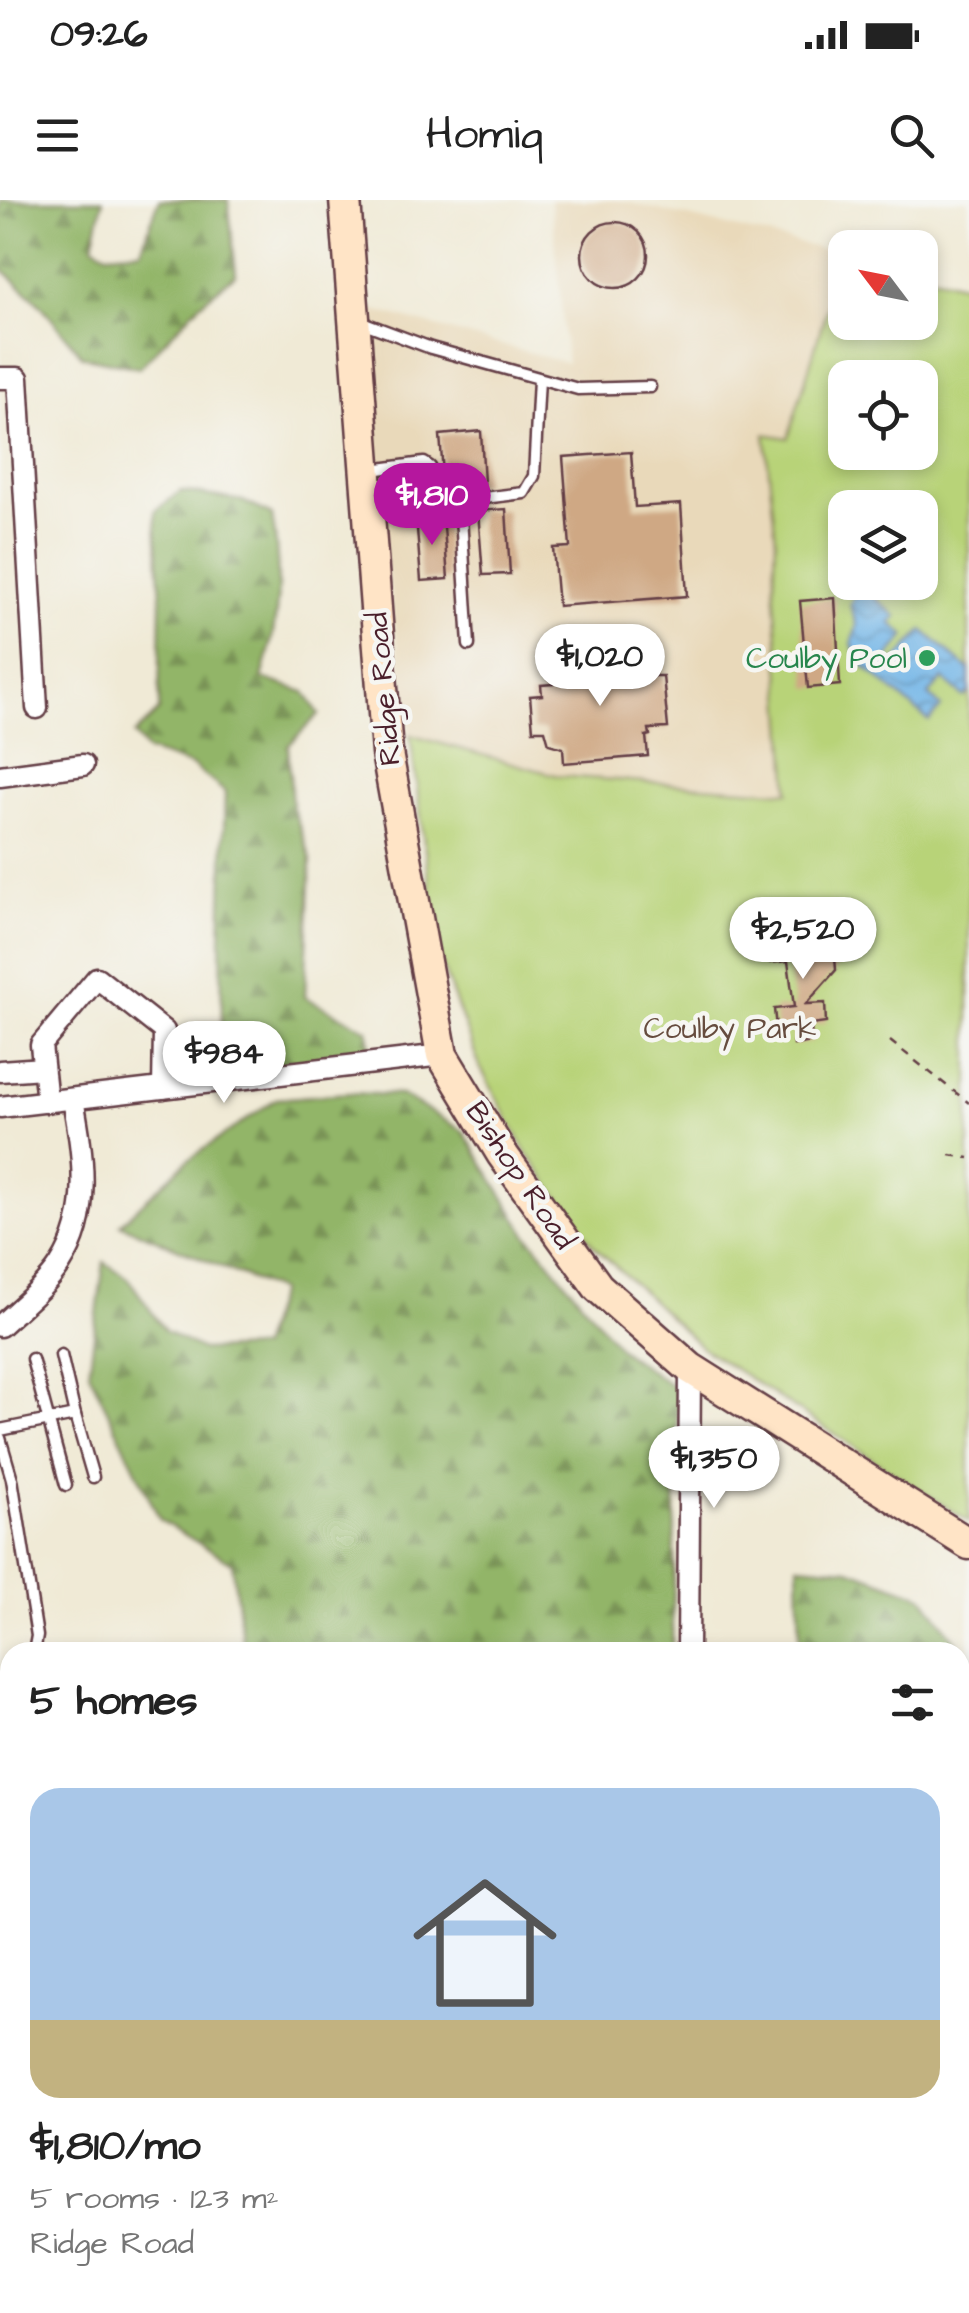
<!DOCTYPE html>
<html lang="en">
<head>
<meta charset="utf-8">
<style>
  :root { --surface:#fff; --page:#f2f2f2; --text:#222; --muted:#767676; --line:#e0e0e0; --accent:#b5179e }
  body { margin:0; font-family:"Architects Daughter",sans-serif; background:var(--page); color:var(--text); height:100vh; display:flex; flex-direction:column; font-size:38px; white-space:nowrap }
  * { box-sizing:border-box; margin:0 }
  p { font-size:32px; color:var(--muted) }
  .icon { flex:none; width:55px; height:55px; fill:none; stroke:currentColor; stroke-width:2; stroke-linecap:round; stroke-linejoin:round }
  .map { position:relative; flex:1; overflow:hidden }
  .sheet { position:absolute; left:0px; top:1442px; width:970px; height:672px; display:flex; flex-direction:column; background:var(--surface); border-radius:30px 30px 0 0; box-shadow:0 5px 15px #0003 }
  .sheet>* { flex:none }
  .needle { width:65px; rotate:302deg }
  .buttons { position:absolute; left:828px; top:30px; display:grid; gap:20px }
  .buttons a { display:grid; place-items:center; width:110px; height:110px; border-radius:20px; background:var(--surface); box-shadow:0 5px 15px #0003; font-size:50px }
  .price { position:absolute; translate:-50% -85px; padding:0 22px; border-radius:35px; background:#fff; color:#222; font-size:32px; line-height:65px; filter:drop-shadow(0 2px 5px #0008) }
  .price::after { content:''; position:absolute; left:50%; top:60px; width:30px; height:22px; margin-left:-15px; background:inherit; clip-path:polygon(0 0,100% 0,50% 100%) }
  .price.current { background:var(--accent); color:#fff }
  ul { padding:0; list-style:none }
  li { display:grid; align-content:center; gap:20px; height:530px; padding:0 30px }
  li+li { border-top:2px solid var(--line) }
  li span { display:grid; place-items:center; height:310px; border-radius:30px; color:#555 }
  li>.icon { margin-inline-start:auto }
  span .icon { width:180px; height:180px; fill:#fffc; stroke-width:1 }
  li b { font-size:42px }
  h2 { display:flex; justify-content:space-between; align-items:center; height:120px; padding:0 30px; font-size:42px }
  .status { display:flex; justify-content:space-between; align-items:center; height:70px; padding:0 50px; background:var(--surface); direction:ltr }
  .status svg { height:28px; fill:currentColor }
  header { display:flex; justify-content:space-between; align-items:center; height:130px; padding:0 30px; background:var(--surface); font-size:45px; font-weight:600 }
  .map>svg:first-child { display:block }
  .built { fill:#e9d9ba }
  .green { fill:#b8d378; stroke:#817952; stroke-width:2.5; fill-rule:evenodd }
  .forest { fill:url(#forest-firs); stroke:#6e6a4a; stroke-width:2.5 }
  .water { fill:url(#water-waves); stroke:#5e6a89; stroke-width:2.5 }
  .building { fill:#cfa884 }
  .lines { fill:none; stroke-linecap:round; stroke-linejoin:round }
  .service-casing { stroke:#633d45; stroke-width:15 }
  .minor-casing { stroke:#633d45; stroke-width:25 }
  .secondary-casing { stroke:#633d45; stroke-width:35 }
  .path { stroke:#633d45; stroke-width:2.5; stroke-dasharray:8 8; stroke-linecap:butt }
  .service { stroke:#fff; stroke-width:10 }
  .minor { stroke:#fff; stroke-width:20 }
  .secondary { stroke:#ffe4c6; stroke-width:30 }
  .leisure-dot { fill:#2e9e5b; stroke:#f6f6f2; stroke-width:4 }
  .labels { text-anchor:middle; stroke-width:9; stroke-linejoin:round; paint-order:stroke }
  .leisure-label { font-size:30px; fill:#27864d; stroke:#f6f6f2; text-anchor:end }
  .street-label { font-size:30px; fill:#4a1f2b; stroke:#f6f6f2 }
  .park-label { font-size:30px; fill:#664c3e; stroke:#f6f6f2 }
</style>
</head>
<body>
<div class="status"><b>09:26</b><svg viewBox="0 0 49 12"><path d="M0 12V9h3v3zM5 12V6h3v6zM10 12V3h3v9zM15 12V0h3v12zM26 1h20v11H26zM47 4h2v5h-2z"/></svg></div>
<header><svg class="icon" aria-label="menu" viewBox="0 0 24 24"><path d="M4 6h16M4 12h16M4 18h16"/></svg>Homiq<svg class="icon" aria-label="search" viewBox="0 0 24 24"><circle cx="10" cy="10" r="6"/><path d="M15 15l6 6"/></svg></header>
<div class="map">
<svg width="969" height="2113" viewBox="0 0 969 2113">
  <defs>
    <pattern id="forest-firs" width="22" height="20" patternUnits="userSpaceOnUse" patternTransform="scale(2.5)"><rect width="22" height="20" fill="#92b568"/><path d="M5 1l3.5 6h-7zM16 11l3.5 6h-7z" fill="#799356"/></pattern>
    <pattern id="water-waves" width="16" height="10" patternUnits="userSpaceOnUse" patternTransform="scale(2.5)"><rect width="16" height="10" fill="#72b5e7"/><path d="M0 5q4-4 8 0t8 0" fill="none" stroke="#6093bb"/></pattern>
  </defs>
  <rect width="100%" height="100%" fill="#f6f6f2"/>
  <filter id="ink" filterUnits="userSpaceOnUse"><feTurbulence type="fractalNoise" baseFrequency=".01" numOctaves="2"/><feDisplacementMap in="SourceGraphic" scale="20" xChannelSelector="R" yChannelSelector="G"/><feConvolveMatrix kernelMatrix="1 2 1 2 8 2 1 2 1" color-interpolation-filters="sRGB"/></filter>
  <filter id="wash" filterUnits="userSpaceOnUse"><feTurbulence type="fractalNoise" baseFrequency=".0048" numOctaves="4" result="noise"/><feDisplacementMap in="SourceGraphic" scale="40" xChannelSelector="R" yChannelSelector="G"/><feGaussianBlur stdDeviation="2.25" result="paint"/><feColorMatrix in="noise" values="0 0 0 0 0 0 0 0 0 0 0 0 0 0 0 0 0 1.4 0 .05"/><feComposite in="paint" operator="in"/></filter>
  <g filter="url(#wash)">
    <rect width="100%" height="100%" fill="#f0ead6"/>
    <path class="built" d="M551,0H618L843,54L788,238L765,235L776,340L774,385L790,592L559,576L410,535L375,285L360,106L567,163Z"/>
    <g class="green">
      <path d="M843,54L845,122H920V73L969,86V1322L701,1147L593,1045L526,952L480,867L439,758L410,535L559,576L789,592L774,385L776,340L765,234L788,238ZM845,178H920V252H845ZM845,308H920V382H845Z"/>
      <path d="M10,1686V1782L0,1724V1688Z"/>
      <path d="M0,2006L10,2008V2105H58V2113H0Z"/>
      <path d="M89,2105H226L224,2113H90Z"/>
    </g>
    <g class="forest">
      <path d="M0,0H103L93,45L107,53L141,50L159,0H228L236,74L202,102L139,168L82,156L40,104L0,67Z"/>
      <path d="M181,291L243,301L272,315C282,376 280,419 262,478L305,492L319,514L288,546L292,606L311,659L305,797L368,830L370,848L358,854L261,866L222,840L221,738L225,592L193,566L147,551L134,535L159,511L161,399L155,311Z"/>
      <path d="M347,893L401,895L463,931L526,1033L621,1150L678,1190L672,1452H244L232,1363L160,1320L89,1172L104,1062L128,1078L165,1131L202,1150L260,1148L279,1091L120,1024L187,961L276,899Z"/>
      <path d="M798,1365L849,1369L923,1396L957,1443L960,1452H800Z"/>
      <path d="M960,1453L969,1487V1887L960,1918Z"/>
      <path d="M969,1989V2113H933L936,2105H960V2022Z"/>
      <path d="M251,2105H392L391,2113H252Z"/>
    </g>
    <path class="water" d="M863,394L872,395L897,417L891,423L906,436L887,459L893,464L923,430L969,470V491L964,497L943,479L929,495L941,507L929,521L859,462L852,444L857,425L850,405L855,395Z"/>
    <g id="blocks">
      <g class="building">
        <circle cx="615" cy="55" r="33"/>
        <path d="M481,231L484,283L444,287L440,235Z"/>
        <path d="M631,252L635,307L681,304L687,396L558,406L553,348L570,347L563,257Z"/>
        <path d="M506,309L510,374L483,375L478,311Z"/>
        <path d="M443,314L448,379L421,381L416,316Z"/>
        <path d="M835,398L840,485L808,488L800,401Z"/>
        <path d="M585,456L586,466L651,460L652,476H663L668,528L649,529L650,535L646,536L648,556L564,563L563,548L549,544L545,530H533L530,496L542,495L541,485L553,484L552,459Z"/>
        <path d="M787,727L798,728L808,740L809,748L834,745L836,770L806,804L825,803L826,823L811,825L812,842L794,845L793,827L776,828L774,809L794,807L788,761L770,763L767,744L780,743Z"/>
      </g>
    </g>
  </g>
  <g filter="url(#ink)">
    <use href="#blocks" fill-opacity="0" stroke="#633d45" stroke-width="2.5"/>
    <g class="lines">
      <g class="service-casing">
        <g id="service">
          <path d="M359,121L431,148L578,189L650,187"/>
          <path d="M371,270L424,263L430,267L436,299L443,303L524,293L534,276L539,179"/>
          <path d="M460,301L469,445"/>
          <path d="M61,1155L75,1215"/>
          <path d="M32,1159L66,1285"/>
          <path d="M0,1230L75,1215L93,1277"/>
          <path d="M0,1238L12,1279L37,1436L34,1452"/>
          <path d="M0,1555L10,1537"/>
          <path d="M413,2113L424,2105"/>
        </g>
      </g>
      <g class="minor-casing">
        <g id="minor">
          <path d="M0,178H18L37,508"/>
          <path d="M0,576L83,565"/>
          <path d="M0,871L43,868"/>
          <path d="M47,902L41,845L97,778L164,831L163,888"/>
          <path d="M0,907L442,855"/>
          <path d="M0,1126C19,1108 46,1087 60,1065C93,1014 83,955 73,899"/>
          <path d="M688,1452L690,1168"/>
          <path d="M960,1952L969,1924"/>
          <path d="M908,2113L911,2105"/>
        </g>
      </g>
      <g class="secondary-casing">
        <path id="secondary" d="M345,0L387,553L442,855L502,954L598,1087L690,1168L969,1344"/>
      </g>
      <g class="path">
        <path d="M890,841L969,903"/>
        <path d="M950,955L969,958"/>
      </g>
      <use href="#service" class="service"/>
      <use href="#minor" class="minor"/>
      <use href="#secondary" class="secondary"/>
    </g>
  </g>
  <circle class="leisure-dot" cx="927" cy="458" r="10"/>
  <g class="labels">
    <g class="leisure-label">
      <text x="907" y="468">Coulby Pool</text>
    </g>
    <g class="street-label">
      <text transform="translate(383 489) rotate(-95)" y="10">Ridge Road</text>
      <text transform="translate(521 975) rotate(56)" y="10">Bishop Road</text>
    </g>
    <g class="park-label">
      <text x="730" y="838">Coulby Park</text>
    </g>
  </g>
</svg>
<div class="buttons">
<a><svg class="needle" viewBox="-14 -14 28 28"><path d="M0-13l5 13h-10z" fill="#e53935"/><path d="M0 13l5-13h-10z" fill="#767676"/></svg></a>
<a><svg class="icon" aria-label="locate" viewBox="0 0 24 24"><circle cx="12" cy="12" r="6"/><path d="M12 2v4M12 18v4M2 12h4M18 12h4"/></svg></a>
<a><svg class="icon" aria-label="layers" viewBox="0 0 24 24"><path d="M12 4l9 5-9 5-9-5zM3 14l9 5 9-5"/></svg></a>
</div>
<b class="price current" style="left:432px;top:348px">$1,810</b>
<b class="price" style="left:600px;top:509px">$1,020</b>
<b class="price" style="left:803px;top:782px">$2,520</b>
<b class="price" style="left:224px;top:906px">$984</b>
<b class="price" style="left:714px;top:1311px">$1,350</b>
<section class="sheet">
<h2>5 homes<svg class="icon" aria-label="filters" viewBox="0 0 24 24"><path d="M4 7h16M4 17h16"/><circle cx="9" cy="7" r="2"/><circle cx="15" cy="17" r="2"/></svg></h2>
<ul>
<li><span style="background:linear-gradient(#a9c7e8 75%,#c2b280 0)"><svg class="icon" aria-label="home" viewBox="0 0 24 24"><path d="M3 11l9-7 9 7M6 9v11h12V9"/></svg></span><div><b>$1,810/mo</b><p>5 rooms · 123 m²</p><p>Ridge Road</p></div></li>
</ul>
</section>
</div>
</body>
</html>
